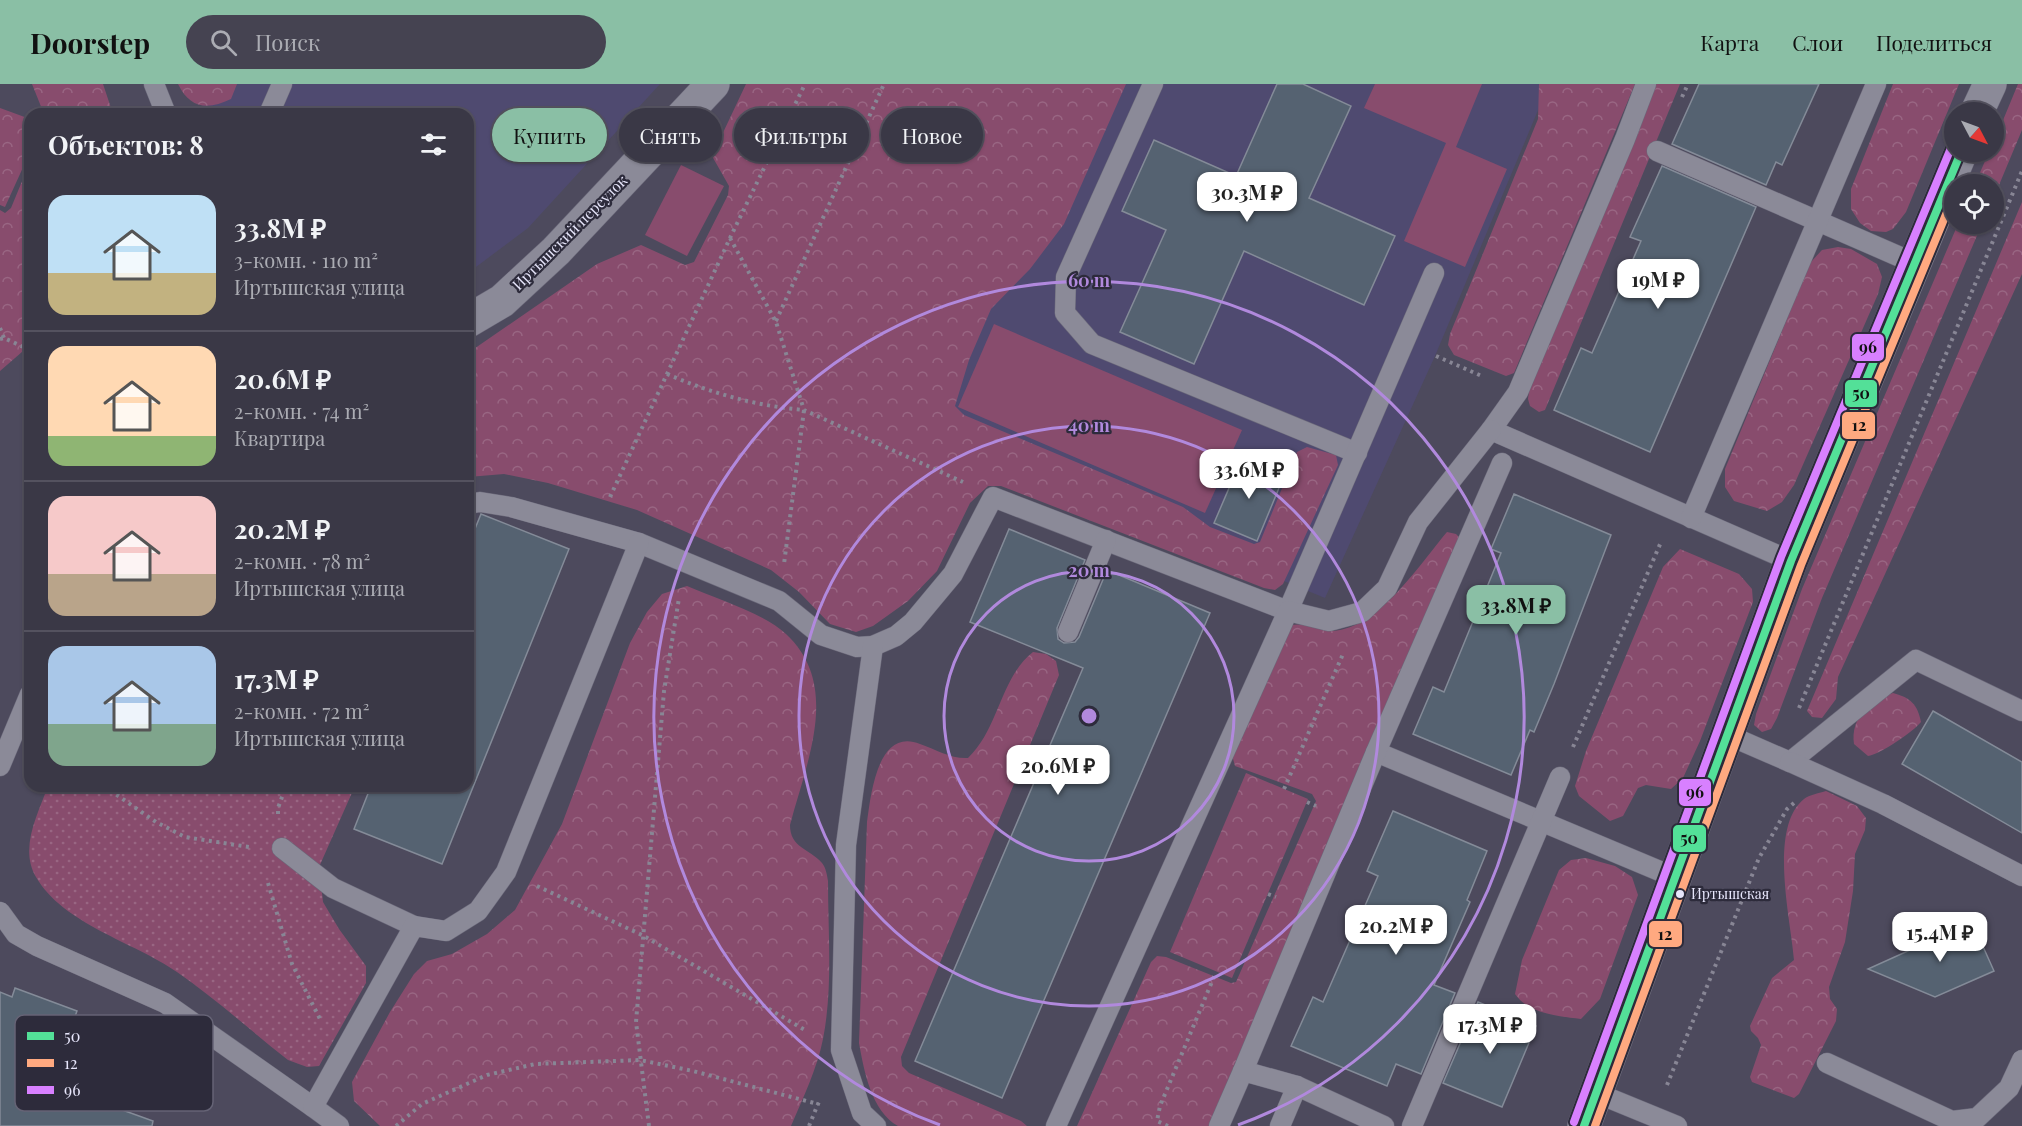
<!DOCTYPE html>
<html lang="ru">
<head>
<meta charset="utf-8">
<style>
  :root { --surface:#3a3846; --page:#454351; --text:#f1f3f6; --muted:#abacb3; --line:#54525f; --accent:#8abfa5 }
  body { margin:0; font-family:"Playfair Display",serif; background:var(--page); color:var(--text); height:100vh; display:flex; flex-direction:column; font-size:22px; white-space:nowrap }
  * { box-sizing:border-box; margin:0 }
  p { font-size:20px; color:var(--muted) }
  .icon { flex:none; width:33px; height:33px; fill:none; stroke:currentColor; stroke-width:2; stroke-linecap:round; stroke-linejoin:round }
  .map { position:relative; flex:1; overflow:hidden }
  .sheet { position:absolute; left:24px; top:24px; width:450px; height:684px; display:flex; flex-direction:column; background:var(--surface); border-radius:18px; box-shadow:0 2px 4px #0004,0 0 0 2px var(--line) }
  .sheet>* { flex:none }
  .guide { position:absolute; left:492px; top:24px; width:570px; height:54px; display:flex; gap:12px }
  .needle { width:39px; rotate:131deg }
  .controls { position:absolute; left:1944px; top:18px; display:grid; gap:12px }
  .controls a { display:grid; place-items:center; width:60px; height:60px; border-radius:50%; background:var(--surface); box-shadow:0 2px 4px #0004,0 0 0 2px var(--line); font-size:30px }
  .price { position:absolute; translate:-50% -51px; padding:0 14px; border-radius:12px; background:#fff; color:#222; font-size:20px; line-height:39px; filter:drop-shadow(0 2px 3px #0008) }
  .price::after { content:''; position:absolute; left:50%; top:36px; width:18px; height:14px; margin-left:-9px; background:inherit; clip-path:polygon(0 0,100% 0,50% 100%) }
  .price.current { background:var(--accent); color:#111 }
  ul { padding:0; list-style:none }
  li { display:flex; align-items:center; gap:18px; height:150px; padding:0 24px }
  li+li { border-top:2px solid var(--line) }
  li span { display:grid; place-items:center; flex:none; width:168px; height:120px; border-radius:18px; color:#555 }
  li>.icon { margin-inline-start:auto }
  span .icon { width:72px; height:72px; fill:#fffc; stroke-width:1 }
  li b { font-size:26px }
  h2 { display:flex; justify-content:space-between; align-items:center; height:72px; padding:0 24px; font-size:26px }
  .tag { padding:0 21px; border-radius:27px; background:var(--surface); box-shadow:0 2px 4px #0004,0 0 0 2px var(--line); font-size:21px; line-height:54px }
  .tag.current { background:var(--accent); color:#111 }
  header { display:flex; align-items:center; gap:36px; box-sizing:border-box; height:84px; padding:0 30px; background:var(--accent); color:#111 }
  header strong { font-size:28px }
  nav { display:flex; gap:33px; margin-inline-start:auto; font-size:21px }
  .search { width:420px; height:54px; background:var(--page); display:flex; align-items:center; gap:15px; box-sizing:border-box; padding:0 21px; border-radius:33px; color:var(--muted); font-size:22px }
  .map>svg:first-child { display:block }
  .built { fill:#4f4a70 }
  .grass { fill:url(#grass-dots) }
  .forest { fill:url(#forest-crowns) }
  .pitch { fill:#884c6d }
  .building { fill:#556271; stroke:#848b98; stroke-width:1.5 }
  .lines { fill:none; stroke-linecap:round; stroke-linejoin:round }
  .lane-casing { stroke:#6b697a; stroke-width:21 }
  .street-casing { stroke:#6b697a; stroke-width:34 }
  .secondary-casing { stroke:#6b697a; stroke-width:34 }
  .path { stroke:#888695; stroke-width:4; stroke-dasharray:3 4.5; stroke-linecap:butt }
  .lane { stroke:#8b8a98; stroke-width:20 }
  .street { stroke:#8b8a98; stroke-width:33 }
  .secondary { stroke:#8b8a98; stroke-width:33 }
  .bus-1-casing { stroke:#2d2b3b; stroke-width:12 }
  .bus-2-casing { stroke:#2d2b3b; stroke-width:12 }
  .bus-3-casing { stroke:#2d2b3b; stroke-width:12 }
  .bus-1 { stroke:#53e098; stroke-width:8 }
  .bus-2 { stroke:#ffa980; stroke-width:8 }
  .bus-3 { stroke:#d880ff; stroke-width:8 }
  .ring { fill:none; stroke:#b189dd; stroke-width:3 }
  .bus-dot { fill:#e7e6fb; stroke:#2d2b3b; stroke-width:2 }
  .labels { text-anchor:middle; stroke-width:4.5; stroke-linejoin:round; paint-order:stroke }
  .bus-label { font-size:14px; fill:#e7e6fb; stroke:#2d2b3b; text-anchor:start }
  .street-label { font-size:15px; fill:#e7e6fb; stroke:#2d2b3b }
  .key { fill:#2d2b3b; stroke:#656375; stroke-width:1.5 }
  .key-label { font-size:16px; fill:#e7e6fb }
  .centre { fill:#b189dd; stroke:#2d2b3b; stroke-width:3 }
  .ring-label { font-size:18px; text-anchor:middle; font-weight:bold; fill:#b189dd; stroke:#2d2b3b; stroke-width:4.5; stroke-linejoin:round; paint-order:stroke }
  .line-badge { stroke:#2d2b3b; stroke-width:2 }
  .pale-badge-label { font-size:16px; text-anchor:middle; font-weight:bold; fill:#111 }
</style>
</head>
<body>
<header>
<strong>Doorstep</strong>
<div class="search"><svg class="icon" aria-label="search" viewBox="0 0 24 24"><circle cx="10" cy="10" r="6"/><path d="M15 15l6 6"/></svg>Поиск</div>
<nav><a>Карта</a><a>Слои</a><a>Поделиться</a></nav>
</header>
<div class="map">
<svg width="2022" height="1042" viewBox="0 0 2022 1042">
  <defs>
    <pattern id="grass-dots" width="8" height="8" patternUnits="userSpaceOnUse" patternTransform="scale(1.5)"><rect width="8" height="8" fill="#884c6d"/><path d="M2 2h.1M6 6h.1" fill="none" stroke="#996683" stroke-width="1.8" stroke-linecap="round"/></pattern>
    <pattern id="forest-crowns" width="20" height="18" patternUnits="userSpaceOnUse" patternTransform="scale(1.5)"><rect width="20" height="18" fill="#884c6d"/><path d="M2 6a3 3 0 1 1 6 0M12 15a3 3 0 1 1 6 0" fill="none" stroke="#996683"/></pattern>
  </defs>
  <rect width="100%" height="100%" fill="#4d4a5d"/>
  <g class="built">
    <path d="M204,0H660L528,144L468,189V30H202Z"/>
    <path d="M966,0H1549L1435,272L1325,514L833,311Z"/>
  </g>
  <path class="grass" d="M48,702H355L319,783L323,818L339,845L366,882V899L319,982L307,983L288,976C251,947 216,915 177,888C134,858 63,840 36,793C19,764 38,730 48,702Z"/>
  <g class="forest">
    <path d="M32,0H103L113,30H44Z"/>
    <path d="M178,0H237L231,15C208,26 190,25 178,0Z"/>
    <path d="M746,0H1126L1064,140L1030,185L991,225L969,276L955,322L964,331L1183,423L1210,443L1254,460L1260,458L1297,368L1307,363L1336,371L1338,381L1283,500L1275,506L1264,504L1001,402H988L970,419L937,487L908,517L873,542L856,548L830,540L799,508L771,486L637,426L548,399L504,390L468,393V269L597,180L641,161L685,181L694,178L728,111L729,102L712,72Z"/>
    <path d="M1539,0H1635L1514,289L1506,292L1454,271L1448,261L1450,250L1538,35Z"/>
    <path d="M1654,0H1680L1545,326L1539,328L1530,322L1528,315L1531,292Z"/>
    <path d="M1893,0H1959L1906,128L1893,145L1886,148L1871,147L1860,139L1851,125V105Z"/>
    <path d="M2018,0H2022V46L1994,113V100H1975L1989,68H1994V58Z"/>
    <path d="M0,24L30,35V68L5,123L0,121Z"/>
    <path d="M30,78V261L0,287V126L5,129L11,124Z"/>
    <path d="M2022,118V190L1838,593L1836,615L1822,634L1812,633L1807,627Z"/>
    <path d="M1958,140H1982L1822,514L1777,634L1771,645L1762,648L1754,641L1756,630L1802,505Z"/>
    <path d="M1838,163L1851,165L1877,180L1882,193L1878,210L1794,401L1782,418L1767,427L1734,417L1725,403V385L1810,179L1822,166Z"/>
    <path d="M1447,448L1456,450L1461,455L1209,1042H1077L1151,878L1157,872L1166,873L1231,899L1236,898L1316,717L1312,710L1235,682L1232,671L1291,541C1306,538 1318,547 1333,547C1379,544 1420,480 1447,448Z"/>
    <path d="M1680,465L1739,490L1752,505L1753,518L1700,657L1683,694L1671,705L1646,701L1638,704L1623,732L1610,737L1579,712L1575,702L1586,667L1663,483Z"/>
    <path d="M687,502C716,515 764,529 786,550C842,602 806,679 790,741C790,764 809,764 822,779C826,784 827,791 828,797C828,849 833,904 823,955C817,985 803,1014 791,1042H380L354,1017L352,998L390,928L414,890L427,877L452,870L487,850L515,826L562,740L630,559L647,528L662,510Z"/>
    <path d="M1033,568L1046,570L1056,577L1059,591L901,973L902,982L909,989L1021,1037L1027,1042H898C871,1027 864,986 859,959L867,738C871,709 878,643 920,660C937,666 951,675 968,674C999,645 1000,594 1033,568Z"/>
    <path d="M1893,609C1911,614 1917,620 1921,638C1914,647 1879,671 1868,672L1854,660C1850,634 1870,616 1893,609Z"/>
    <path d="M1246,689L1308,715L1232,894L1170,868Z"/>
    <path d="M1826,707L1857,722L1866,734L1865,746L1855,770L1853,807L1845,858L1829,903L1830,915L1837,925L1836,937L1799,1010L1794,1014L1752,998L1750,993L1761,961L1758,954L1751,947L1750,942L1772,894L1794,876C1791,836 1768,744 1804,715C1809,711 1820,709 1826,707Z"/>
    <path d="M1586,774L1615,782L1632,793L1638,811L1600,915L1581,935C1558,932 1529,930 1515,910L1522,876L1559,786L1571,776Z"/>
  </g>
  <g class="pitch">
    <path d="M1375,0H1482L1456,63L1507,85L1465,183L1404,157L1446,59L1364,24Z"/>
    <path d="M681,81L724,102L687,172L645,151Z"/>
    <path d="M994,240L1242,346L1205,429L958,323Z"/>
  </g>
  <g class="building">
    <path d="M1277,0H1303L1351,22L1309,114L1395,152L1364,221L1244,167L1194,280L1120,248L1166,146L1122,127L1154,56L1236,92Z"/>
    <path d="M1699,0H1819L1782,81L1776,78L1766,101L1672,60Z"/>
    <path d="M1662,82L1756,123L1650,368L1554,326L1581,264L1592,269L1641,157L1630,153Z"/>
    <path d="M1242,374L1284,392L1257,457L1214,439Z"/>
    <path d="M1514,410L1611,451L1554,600L1534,648L1530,646L1511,691L1413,650L1433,603L1444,608L1501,469L1491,465Z"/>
    <path d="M481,430L569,465L442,780L354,745L371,702H468V462Z"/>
    <path d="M1009,445L1085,476L1057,544L1058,555L1064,559L1075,558L1079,553L1107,486L1210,529L1002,1014L915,977L1083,584L970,538Z"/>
    <path d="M1933,627L2022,678V749L1902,680Z"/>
    <path d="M1393,727L1487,767L1467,816L1470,818L1434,901L1455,909L1421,990L1396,980L1387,1002L1291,962L1313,913L1323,918L1378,792L1367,787Z"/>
    <path d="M1972,838L1994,887L1935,913L1868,885Z"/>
    <path d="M15,904L77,927L50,1000L153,1037L152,1042H0V908L12,913Z"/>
    <path d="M1478,918L1536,942L1502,1023L1443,999Z"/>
  </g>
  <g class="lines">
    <g class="lane-casing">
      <g id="lane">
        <path d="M154,0L166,30"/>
        <path d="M1153,0L1066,193L1065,229L1092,260L1357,369"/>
        <path d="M1646,0L1625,55L1518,308L1491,346L1791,477"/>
        <path d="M269,30L282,0"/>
        <path d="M1657,67L1914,179"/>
        <path d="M468,420L480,418L511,423L639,459L779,517L821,551L857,563L873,562L896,552L913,538L953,490L993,413L1288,527L1434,189"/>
        <path d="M1691,434L1876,0"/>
        <path d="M1068,548L1106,456"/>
        <path d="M873,562L846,761L841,966L862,1029L876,1042"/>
        <path d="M1728,651L1790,678L1916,576L2022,627"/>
        <path d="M1376,668L1674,793"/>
        <path d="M1790,678L1883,720L2022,792"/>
        <path d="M0,682L30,610"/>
        <path d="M282,764L333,804L414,842"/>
        <path d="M0,828L16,850L37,862L165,919L313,1023"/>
        <path d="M88,971C111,979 146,999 169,979C180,970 189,954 199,942"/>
        <path d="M1827,979L1952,1037L1977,1034L2009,1004L2022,976"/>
        <path d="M1594,1008L1677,1042"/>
        <path d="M339,1042L313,1023L414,842L446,847L478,827L506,788L639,459"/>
        <path d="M1056,1042L1288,527L1329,537L1362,528L1387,504L1418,438L1491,346"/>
        <path d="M1219,1042L1243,987"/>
        <path d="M1280,1042L1297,1002"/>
        <path d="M1384,1042L1297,1002L1243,987L1376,668L1502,379"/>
        <path d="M1412,1042L1560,693"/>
      </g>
    </g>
    <g class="street-casing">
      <path id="street" d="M468,237L502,217L556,167L713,0"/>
    </g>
    <g class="secondary-casing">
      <g id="secondary">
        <path d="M1977,28L1990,0"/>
        <path d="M1584,1042L1791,477L1961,68"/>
      </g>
    </g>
    <g class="path">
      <path d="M1682,13L1688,0"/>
      <path d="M730,154L776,238L804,326L963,398"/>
      <path d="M776,237L884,0"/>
      <path d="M0,244L4,254"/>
      <path d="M0,255L4,254L30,266"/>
      <path d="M1436,272L1484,293"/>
      <path d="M667,290C711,309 756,322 804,326L784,480"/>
      <path d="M610,413L730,154L805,0"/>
      <path d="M1799,624L2022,87"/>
      <path d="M1573,663L1661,458"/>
      <path d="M104,702L156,738L185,753L249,763"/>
      <path d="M1284,705L1343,570"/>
      <path d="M1307,718L1316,722"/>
      <path d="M278,730V724L286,702"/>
      <path d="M268,799L292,880L321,937"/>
      <path d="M537,802L642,851L805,946"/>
      <path d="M1268,810L1276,813"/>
      <path d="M1667,1001L1759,774L1787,725L1794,719"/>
      <path d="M396,1042L422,1020L487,991L535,980L640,976L693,987L818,1020"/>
      <path d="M649,1042L636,938L664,607L679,514"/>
      <path d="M809,1042L820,1015"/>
      <path d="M1168,1042L1157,1037L1160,1022L1216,888"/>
    </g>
    <use href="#lane" class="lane"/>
    <use href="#street" class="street"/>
    <use href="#secondary" class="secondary"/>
    <g class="bus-1-casing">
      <path id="bus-1" d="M1584,1042L1791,477L1961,68"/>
    </g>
    <g class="bus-2-casing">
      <path id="bus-2" d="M1595,1042L1801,481L1954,111"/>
    </g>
    <g class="bus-3-casing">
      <path id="bus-3" d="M1574,1038L1781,473L1951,64"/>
    </g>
    <use href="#bus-1" class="bus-1"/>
    <use href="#bus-2" class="bus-2"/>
    <use href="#bus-3" class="bus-3"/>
  </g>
  <g class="ring">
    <circle cx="1089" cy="632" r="145"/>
    <circle cx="1089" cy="632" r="290"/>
    <path d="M940 1041A435 435 0 1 1 1238 1041"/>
  </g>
  <circle class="bus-dot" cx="1680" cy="810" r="5"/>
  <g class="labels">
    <g class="bus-label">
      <text x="1691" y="815">Иртышская</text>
    </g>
    <g class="street-label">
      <text transform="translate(570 149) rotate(-45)" y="5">Иртышский переулок</text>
    </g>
  </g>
  <rect x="15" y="931" width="198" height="96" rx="9" class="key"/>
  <rect x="27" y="948" width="27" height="8" fill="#53e098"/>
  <rect x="27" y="975" width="27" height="8" fill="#ffa980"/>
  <rect x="27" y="1002" width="27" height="8" fill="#d880ff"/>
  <g class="key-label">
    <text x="64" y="958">50</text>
    <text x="64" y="985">12</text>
    <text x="64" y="1012">96</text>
  </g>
  <circle cx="1089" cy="632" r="9" class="centre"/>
  <g class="ring-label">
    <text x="1089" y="203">60 m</text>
    <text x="1089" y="348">40 m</text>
    <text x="1089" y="493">20 m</text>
  </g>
  <g class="line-badge">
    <rect x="1851" y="249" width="34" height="29" rx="6" fill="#d880ff"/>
    <rect x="1844" y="295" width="34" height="29" rx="6" fill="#53e098"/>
    <rect x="1841" y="327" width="35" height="29" rx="6" fill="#ffa980"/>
    <rect x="1678" y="694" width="34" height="29" rx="6" fill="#d880ff"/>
    <rect x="1672" y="740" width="35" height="29" rx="6" fill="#53e098"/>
    <rect x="1648" y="836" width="35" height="28" rx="6" fill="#ffa980"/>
  </g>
  <g class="pale-badge-label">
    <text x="1868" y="269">96</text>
    <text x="1861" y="315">50</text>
    <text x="1859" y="347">12</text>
    <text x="1695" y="714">96</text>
    <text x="1689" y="760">50</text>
    <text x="1665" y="856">12</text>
  </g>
</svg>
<div class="controls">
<a><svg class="needle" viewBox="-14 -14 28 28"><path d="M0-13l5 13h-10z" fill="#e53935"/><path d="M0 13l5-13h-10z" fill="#abacb3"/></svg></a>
<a><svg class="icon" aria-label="locate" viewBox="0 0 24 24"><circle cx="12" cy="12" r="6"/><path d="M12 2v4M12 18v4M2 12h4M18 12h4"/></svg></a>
</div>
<b class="price" style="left:1247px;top:139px">30.3M ₽</b>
<b class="price" style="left:1658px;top:226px">19M ₽</b>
<b class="price" style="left:1249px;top:416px">33.6M ₽</b>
<b class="price current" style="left:1516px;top:552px">33.8M ₽</b>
<b class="price" style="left:1058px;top:712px">20.6M ₽</b>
<b class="price" style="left:1396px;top:872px">20.2M ₽</b>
<b class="price" style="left:1940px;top:879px">15.4M ₽</b>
<b class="price" style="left:1490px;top:971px">17.3M ₽</b>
<div class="guide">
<a class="tag current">Купить</a>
<a class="tag">Снять</a>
<a class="tag">Фильтры</a>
<a class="tag">Новое</a>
</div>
<section class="sheet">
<h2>Объектов: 8<svg class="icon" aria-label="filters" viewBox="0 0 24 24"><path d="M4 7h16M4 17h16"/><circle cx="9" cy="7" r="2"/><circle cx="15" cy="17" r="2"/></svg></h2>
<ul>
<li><span style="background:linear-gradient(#bfe0f5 65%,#c2b280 0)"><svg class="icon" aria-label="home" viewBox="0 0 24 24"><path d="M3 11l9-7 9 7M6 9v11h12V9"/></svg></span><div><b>33.8M ₽</b><p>3-комн. · 110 m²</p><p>Иртышская улица</p></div></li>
<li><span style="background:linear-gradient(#ffd9b3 75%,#8fb573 0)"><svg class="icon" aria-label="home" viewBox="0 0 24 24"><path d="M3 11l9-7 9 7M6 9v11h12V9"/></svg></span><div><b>20.6M ₽</b><p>2-комн. · 74 m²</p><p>Квартира</p></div></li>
<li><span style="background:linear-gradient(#f6c9c9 65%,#b9a48a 0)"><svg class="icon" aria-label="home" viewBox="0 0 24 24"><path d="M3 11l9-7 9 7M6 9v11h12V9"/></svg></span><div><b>20.2M ₽</b><p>2-комн. · 78 m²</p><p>Иртышская улица</p></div></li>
<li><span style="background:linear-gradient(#a9c7e8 65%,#7fa58c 0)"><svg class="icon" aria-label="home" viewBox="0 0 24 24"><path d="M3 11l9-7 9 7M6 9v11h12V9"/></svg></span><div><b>17.3M ₽</b><p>2-комн. · 72 m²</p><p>Иртышская улица</p></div></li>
</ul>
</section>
</div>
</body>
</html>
